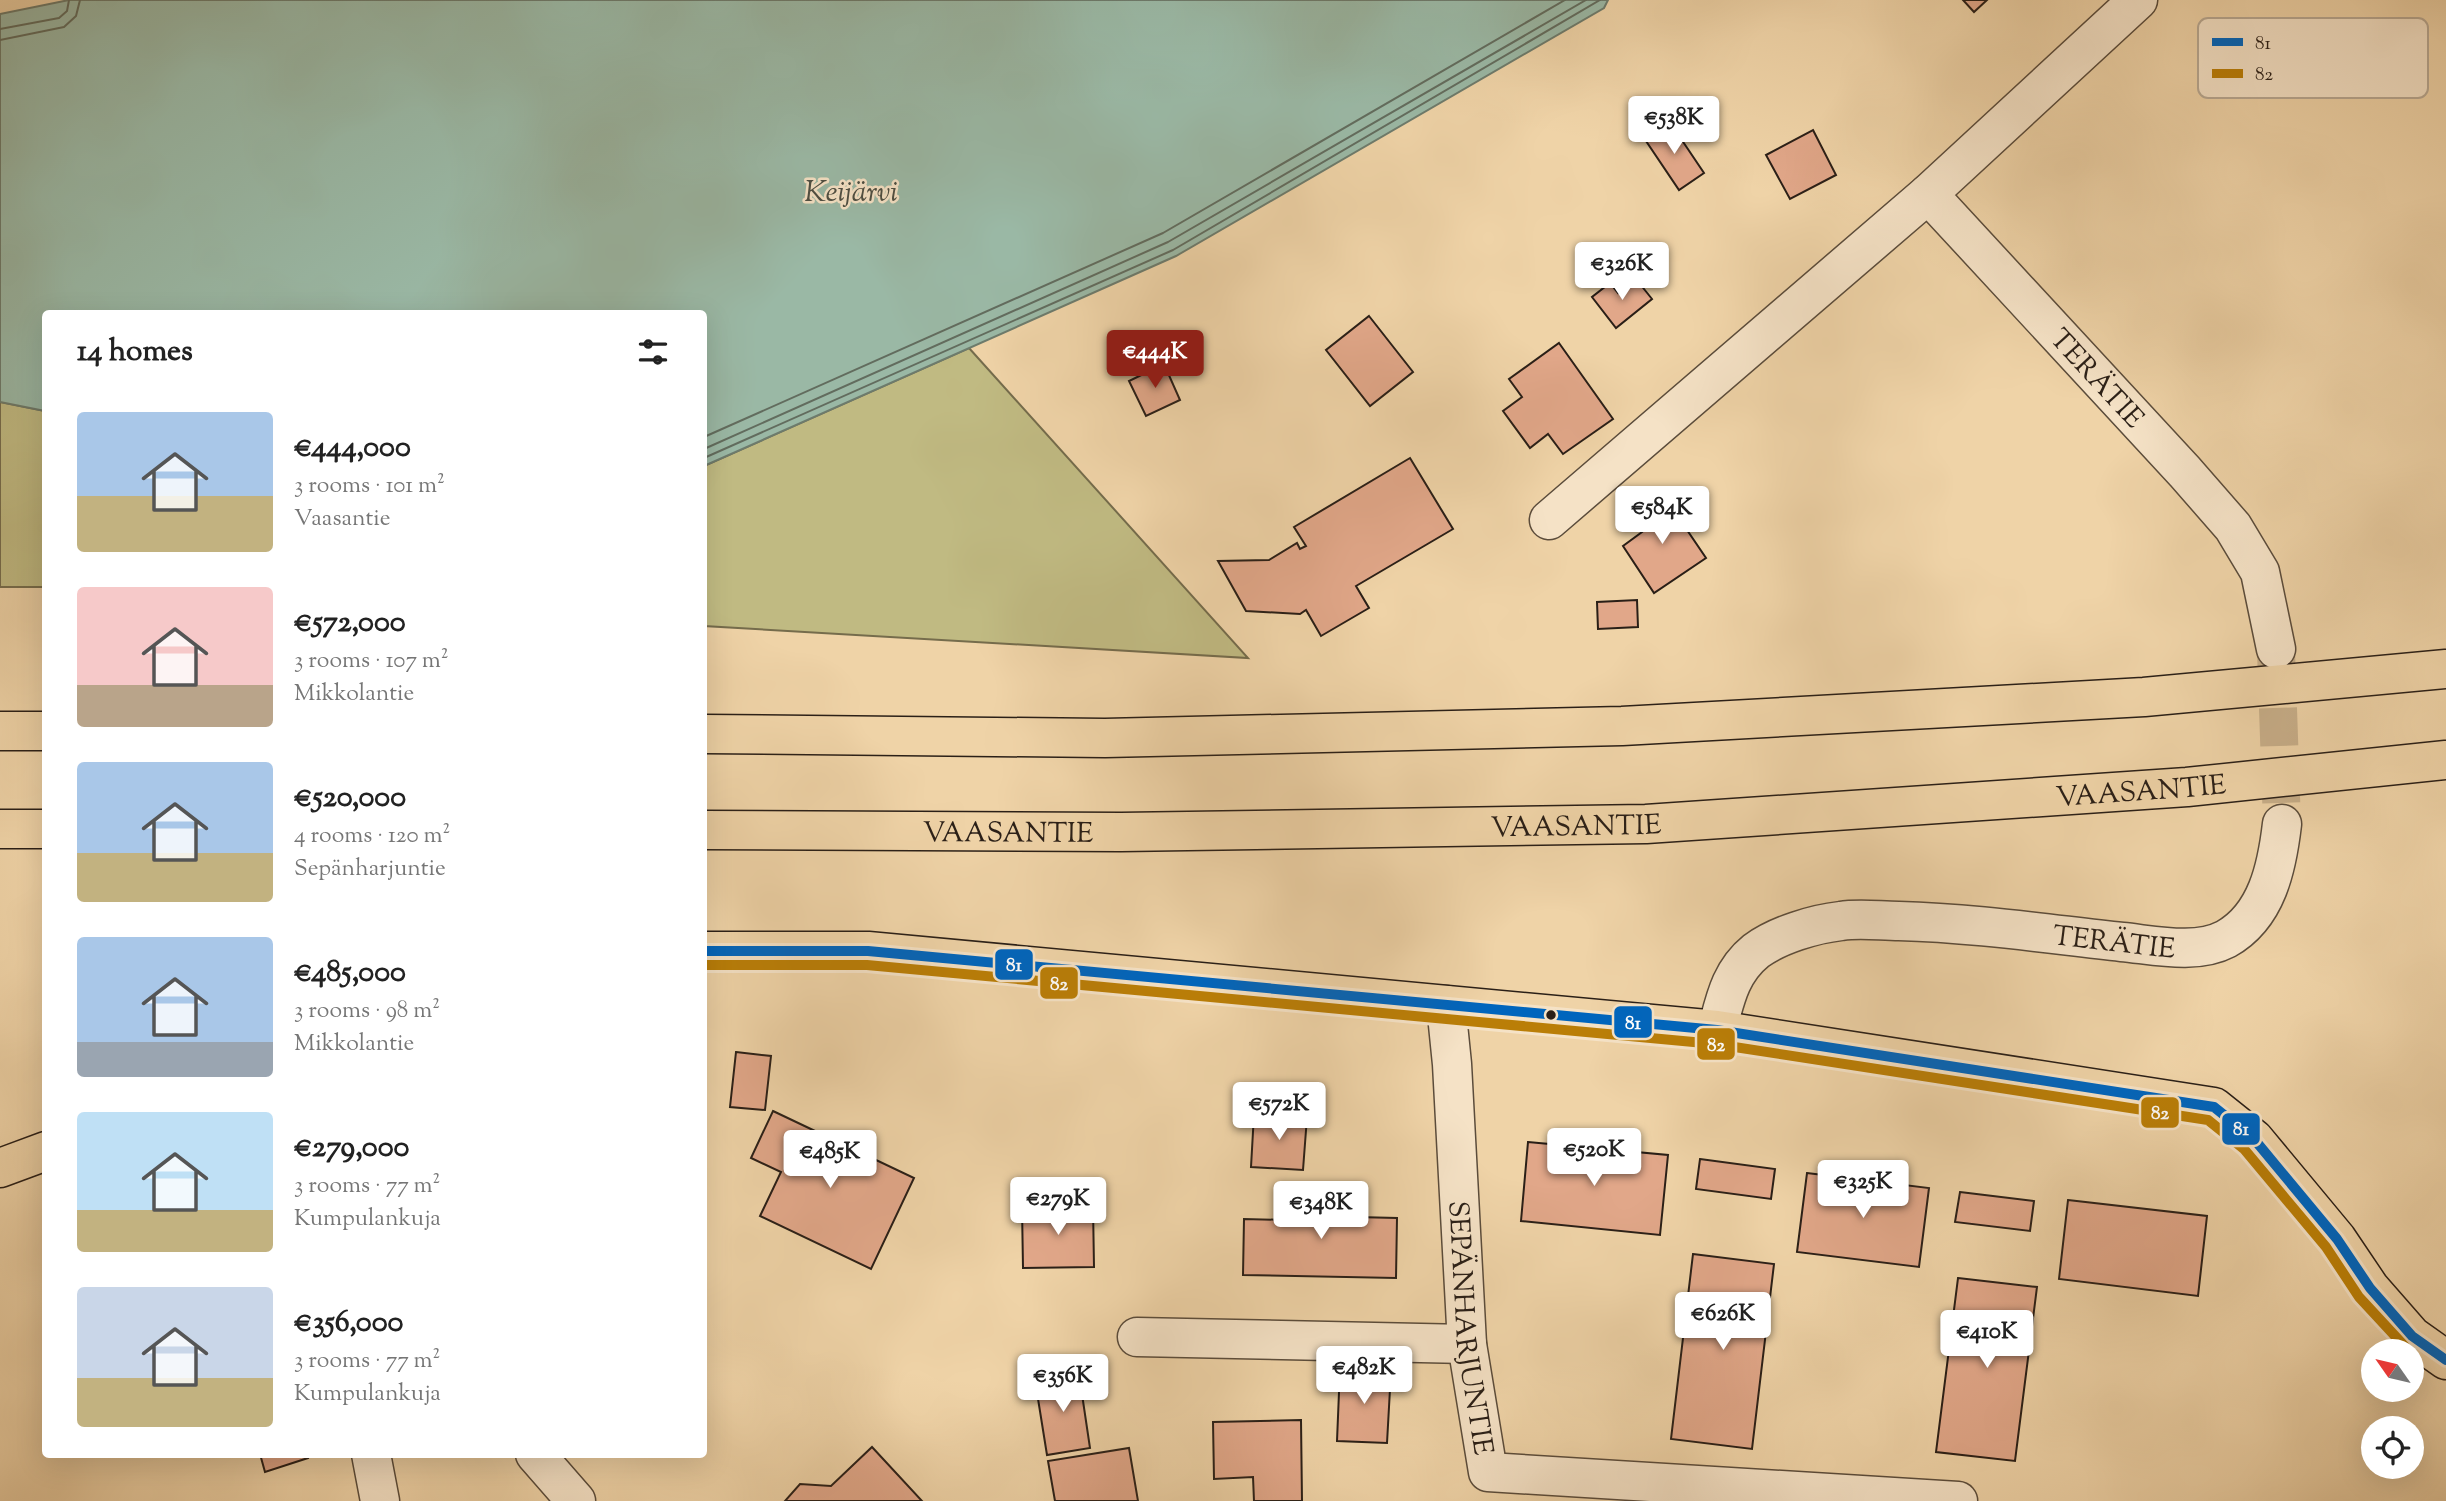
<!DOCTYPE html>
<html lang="en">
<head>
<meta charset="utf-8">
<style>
  :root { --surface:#fff; --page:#f2f2f2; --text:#222; --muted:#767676; --accent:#8f2418 }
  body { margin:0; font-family:"Sorts Mill Goudy",serif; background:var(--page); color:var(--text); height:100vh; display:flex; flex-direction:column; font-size:26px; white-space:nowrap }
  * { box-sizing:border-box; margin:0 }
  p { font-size:23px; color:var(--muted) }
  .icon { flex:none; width:38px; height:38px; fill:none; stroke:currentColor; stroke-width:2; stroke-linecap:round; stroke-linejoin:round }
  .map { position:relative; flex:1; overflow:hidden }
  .details { position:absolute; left:42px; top:310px; width:665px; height:1148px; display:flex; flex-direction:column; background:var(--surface); border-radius:7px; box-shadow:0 7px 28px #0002 }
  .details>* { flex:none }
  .needle { width:46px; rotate:304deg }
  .tools { position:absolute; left:2361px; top:1339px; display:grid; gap:14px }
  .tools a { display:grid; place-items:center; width:63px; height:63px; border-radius:50%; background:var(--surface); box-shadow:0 7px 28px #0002; font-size:35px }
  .price { position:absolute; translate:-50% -60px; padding:0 16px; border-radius:7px; background:#fff; color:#222; font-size:23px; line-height:46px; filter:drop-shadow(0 2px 4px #0008) }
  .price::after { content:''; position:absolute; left:50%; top:42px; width:21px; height:16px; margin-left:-10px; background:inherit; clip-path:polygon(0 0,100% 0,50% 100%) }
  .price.current { background:var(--accent); color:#fff }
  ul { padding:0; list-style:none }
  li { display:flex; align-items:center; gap:21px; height:175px; padding:0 35px }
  li span { display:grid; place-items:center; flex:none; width:196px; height:140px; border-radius:7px; color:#555 }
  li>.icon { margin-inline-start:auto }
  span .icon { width:84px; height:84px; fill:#fffc; stroke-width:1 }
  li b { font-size:30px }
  h2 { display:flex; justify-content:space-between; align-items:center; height:84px; padding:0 35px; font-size:30px }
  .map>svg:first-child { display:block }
  .green { fill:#c0ba82; stroke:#756c4c; stroke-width:2 }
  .water { fill:#9ab8a5; stroke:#6d7b6c; stroke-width:2 }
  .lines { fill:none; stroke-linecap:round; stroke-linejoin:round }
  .shore { stroke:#626c5e; stroke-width:2 }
  .building { fill:#e1a789; stroke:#2a1f17; stroke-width:2 }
  .minor-tunnel { stroke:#c8af8a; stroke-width:38; stroke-dasharray:38 19; stroke-linecap:butt }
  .minor-casing { stroke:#5b4c3b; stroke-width:41 }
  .major-casing { stroke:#2a1f17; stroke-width:41 }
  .highway-casing { stroke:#2a1f17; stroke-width:41 }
  .minor { stroke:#f5e2c6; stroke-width:38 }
  .major { stroke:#efd3a7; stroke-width:38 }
  .highway { stroke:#efd3a7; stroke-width:38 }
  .bus-1-casing { stroke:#f5e2c6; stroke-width:16 }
  .bus-2-casing { stroke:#f5e2c6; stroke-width:16 }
  .bus-1 { stroke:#0065bd; stroke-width:10 }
  .bus-2 { stroke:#ba7e07; stroke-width:10 }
  .bus-dot { fill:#2a1f17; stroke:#f5e2c6; stroke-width:2.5 }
  .labels { text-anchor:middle; stroke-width:5; stroke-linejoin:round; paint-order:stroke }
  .street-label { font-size:28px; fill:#2a1f17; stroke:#f5e2c6 }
  .water-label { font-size:30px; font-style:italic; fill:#4c4d42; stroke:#f5e2c6 }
  .key { fill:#f5e2c6; stroke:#b8a892; stroke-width:2 }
  .key-label { font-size:19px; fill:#2a1f17 }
  .line-badge { stroke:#f5e2c6; stroke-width:2.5 }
  .badge-label { font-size:19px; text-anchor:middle; font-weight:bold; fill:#fff }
</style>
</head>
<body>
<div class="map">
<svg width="2446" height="1501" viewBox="0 0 2446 1501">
  <rect width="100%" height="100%" fill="#efd3a7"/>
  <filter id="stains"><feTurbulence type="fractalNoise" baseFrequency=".00286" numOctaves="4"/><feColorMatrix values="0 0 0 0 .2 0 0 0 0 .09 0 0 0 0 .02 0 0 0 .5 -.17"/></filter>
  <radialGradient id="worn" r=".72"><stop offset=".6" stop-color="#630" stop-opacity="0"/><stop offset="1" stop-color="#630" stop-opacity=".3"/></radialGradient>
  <g class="green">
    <path d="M969,348L1248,658L704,626V466Z"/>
    <path d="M0,402L45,411V587H0Z"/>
  </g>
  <path class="water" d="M69,0H1608L1604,8L1176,256L704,466V313H46L45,411L0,402V14Z"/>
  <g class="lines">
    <g class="shore">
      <path d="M0,29L59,18L67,11L69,0"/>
      <path d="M0,40L64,27L76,16L80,0"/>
      <path d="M704,437L1163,233L1565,0"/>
      <path d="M704,449L1168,242L1586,0"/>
      <path d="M704,458L1173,250L1600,0"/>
    </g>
  </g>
  <g class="building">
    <path d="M1963,0H1987L1974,12Z"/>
    <path d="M1669,121L1704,173L1679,190L1644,138Z"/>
    <path d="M1813,130L1836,175L1790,199L1766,155Z"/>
    <path d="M1636,279L1652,299L1616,328L1592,297L1610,283L1618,293Z"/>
    <path d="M1369,316L1413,372L1370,406L1326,350Z"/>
    <path d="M1559,343L1613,419L1563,454L1548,434L1530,448L1503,411L1522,397L1509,379Z"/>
    <path d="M1164,364L1180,400L1146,416L1129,381Z"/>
    <path d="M1410,458L1453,529L1356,586L1369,608L1321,636L1306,610L1300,614L1246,611L1218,561L1269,560L1297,543L1300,549L1306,546L1294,527Z"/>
    <path d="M1664,496L1706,558L1654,593L1623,546L1642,532L1632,517Z"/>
    <path d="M1637,600L1638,627L1598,629L1597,602Z"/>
    <path d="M736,1052L771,1056L765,1110L730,1107Z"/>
    <path d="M773,1111L914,1178L871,1269L760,1216L781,1172L751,1158Z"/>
    <path d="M1254,1114L1307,1117L1303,1170L1251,1167Z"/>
    <path d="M1528,1142L1668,1155L1660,1235L1521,1221Z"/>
    <path d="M1700,1159L1775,1169L1771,1199L1696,1189Z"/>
    <path d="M1807,1173L1929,1188L1919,1267L1797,1252Z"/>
    <path d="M1309,1183H1335L1334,1201L1356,1202V1217L1397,1218L1396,1278L1243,1275L1244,1219L1287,1220L1288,1200L1309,1201Z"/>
    <path d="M1960,1192L2034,1201L2030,1231L1955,1222Z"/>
    <path d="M2068,1200L2207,1216L2198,1296L2059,1279Z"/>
    <path d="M1093,1206L1094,1267L1023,1268L1022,1207Z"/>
    <path d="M1693,1254L1774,1264L1752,1449L1671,1439Z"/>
    <path d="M1958,1278L2037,1287L2015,1461L1936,1452Z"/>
    <path d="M1340,1368L1391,1371L1387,1443L1337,1441Z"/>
    <path d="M1079,1374L1090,1448L1047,1455L1035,1380Z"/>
    <path d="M1301,1420L1302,1501H1254L1253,1477L1214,1479L1213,1422Z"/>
    <path d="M872,1447L922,1501H785L800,1484L831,1486Z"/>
    <path d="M1129,1448L1138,1501H1055L1048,1461Z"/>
    <path d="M260,1454H307L308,1458L265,1472Z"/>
  </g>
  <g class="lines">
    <path class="minor-tunnel" d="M2276,651L2282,824"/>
    <g class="minor-casing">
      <g id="minor">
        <path id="s1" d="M2138,0L1928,194L2185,472L2233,527L2260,572L2276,649"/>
        <path d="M1549,520L1928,194"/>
        <path id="s2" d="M1446,1005L1452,1064L1467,1344L1488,1472L1958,1501"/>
        <path id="s3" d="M1717,1030C1725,1000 1730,972 1756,951C1778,935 1814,924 1841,921C1860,918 1880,921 1899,921C1974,923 2048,934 2122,942C2154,945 2196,955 2226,939C2267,916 2277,867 2282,824"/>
        <path d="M1137,1337L1467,1344"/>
        <path d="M371,1454L380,1501"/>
        <path d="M535,1454L576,1501"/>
      </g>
    </g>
    <g class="major-casing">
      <g id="major">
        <path d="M704,951H868L1717,1030L2214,1107L2254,1139L2337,1239L2370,1288L2412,1336L2446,1360"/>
        <path d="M0,1168L46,1151"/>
      </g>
    </g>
    <g class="highway-casing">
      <g id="highway">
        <path d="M0,731H46"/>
        <path d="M704,734L1105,738L1622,726L2144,697L2446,669"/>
        <path d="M0,829H46"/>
        <path id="s4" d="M704,830L1121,832L1646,824L2187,787L2446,760"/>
      </g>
    </g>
    <use href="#minor" class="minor"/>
    <use href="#major" class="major"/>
    <use href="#highway" class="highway"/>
    <g class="bus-1-casing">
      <path id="bus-1" d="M704,951H868L1717,1030L2214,1107L2254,1139L2337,1239L2370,1288L2412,1336L2446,1360"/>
    </g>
    <g class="bus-2-casing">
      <path id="bus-2" d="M704,965H867L1715,1044L2208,1120L2244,1149L2326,1247L2359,1297L2409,1351"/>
    </g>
    <use href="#bus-1" class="bus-1"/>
    <use href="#bus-2" class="bus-2"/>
  </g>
  <circle class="bus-dot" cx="1551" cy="1015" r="6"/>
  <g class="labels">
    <g class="street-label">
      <text dy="10" stroke="none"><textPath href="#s1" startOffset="536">TERÄTIE</textPath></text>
      <text dy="10" stroke="none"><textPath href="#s4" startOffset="1438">VAASANTIE</textPath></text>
      <text dy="10" stroke="none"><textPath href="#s4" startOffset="872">VAASANTIE</textPath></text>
      <text dy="10" stroke="none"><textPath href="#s4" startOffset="304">VAASANTIE</textPath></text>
      <text dy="10" stroke="none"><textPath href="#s3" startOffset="455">TERÄTIE</textPath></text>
      <text dy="10" stroke="none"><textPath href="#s2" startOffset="324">SEPÄNHARJUNTIE</textPath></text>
    </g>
    <g class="water-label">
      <text x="851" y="201">Keijärvi</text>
    </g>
  </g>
  <rect x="2198" y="18" width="230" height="80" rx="10" class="key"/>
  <rect x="2212" y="38" width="31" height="8" fill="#0065bd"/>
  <rect x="2212" y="69" width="31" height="9" fill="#ba7e07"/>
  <g class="key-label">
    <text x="2255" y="49">81</text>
    <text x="2255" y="80">82</text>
  </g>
  <g class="line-badge">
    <rect x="994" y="948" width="40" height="33" rx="7" fill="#0065bd"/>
    <rect x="1039" y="966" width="40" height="34" rx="7" fill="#ba7e07"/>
    <rect x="1613" y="1005" width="40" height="34" rx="7" fill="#0065bd"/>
    <rect x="1696" y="1027" width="40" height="34" rx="7" fill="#ba7e07"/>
    <rect x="2140" y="1096" width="40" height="33" rx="7" fill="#ba7e07"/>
    <rect x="2221" y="1112" width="40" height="34" rx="7" fill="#0065bd"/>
  </g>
  <g class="badge-label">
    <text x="1014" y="971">81</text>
    <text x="1059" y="990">82</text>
    <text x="1633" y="1029">81</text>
    <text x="1716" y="1051">82</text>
    <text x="2160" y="1119">82</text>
    <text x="2241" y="1135">81</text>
  </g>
  <rect width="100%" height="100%" filter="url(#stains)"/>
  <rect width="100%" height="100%" fill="url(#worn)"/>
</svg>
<div class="tools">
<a><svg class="needle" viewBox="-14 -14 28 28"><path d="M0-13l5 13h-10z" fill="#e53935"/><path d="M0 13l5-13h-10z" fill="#767676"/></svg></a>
<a><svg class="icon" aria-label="locate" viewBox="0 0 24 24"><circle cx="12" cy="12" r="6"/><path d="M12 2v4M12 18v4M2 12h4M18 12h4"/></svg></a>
</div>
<b class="price" style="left:1674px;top:156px">€538K</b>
<b class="price" style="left:1622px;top:302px">€326K</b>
<b class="price current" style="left:1155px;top:390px">€444K</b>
<b class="price" style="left:1662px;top:546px">€584K</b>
<b class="price" style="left:1279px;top:1142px">€572K</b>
<b class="price" style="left:1594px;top:1188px">€520K</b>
<b class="price" style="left:830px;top:1190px">€485K</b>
<b class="price" style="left:1863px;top:1220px">€325K</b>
<b class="price" style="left:1058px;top:1237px">€279K</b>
<b class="price" style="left:1321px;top:1241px">€348K</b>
<b class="price" style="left:1723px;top:1352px">€626K</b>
<b class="price" style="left:1987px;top:1370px">€410K</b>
<b class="price" style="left:1364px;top:1406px">€482K</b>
<b class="price" style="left:1063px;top:1414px">€356K</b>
<section class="details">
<h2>14 homes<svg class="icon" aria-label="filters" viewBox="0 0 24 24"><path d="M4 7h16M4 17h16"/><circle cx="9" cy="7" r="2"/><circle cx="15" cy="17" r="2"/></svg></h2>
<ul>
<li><span style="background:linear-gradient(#a9c7e8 60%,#c2b280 0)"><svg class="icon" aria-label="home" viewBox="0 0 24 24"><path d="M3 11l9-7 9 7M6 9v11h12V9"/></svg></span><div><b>€444,000</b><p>3 rooms · 101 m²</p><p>Vaasantie</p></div></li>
<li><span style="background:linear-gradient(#f6c9c9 70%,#b9a48a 0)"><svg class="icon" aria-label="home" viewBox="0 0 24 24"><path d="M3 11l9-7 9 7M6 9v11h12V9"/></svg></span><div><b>€572,000</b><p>3 rooms · 107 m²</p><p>Mikkolantie</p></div></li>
<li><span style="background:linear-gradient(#a9c7e8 65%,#c2b280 0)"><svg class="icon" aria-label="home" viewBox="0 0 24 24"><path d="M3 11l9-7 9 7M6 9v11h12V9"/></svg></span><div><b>€520,000</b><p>4 rooms · 120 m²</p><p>Sepänharjuntie</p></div></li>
<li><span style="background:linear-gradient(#a9c7e8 75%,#9aa5b1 0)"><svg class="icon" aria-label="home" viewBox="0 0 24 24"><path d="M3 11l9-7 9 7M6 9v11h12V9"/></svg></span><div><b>€485,000</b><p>3 rooms · 98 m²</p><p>Mikkolantie</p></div></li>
<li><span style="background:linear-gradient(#bfe0f5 70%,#c2b280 0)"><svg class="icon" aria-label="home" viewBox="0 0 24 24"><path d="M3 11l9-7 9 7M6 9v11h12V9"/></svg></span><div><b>€279,000</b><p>3 rooms · 77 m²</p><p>Kumpulankuja</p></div></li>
<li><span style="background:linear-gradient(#c9d6e8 65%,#c2b280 0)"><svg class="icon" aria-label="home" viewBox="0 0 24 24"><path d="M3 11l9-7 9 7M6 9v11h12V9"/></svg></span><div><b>€356,000</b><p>3 rooms · 77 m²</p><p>Kumpulankuja</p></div></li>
</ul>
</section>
</div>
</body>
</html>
